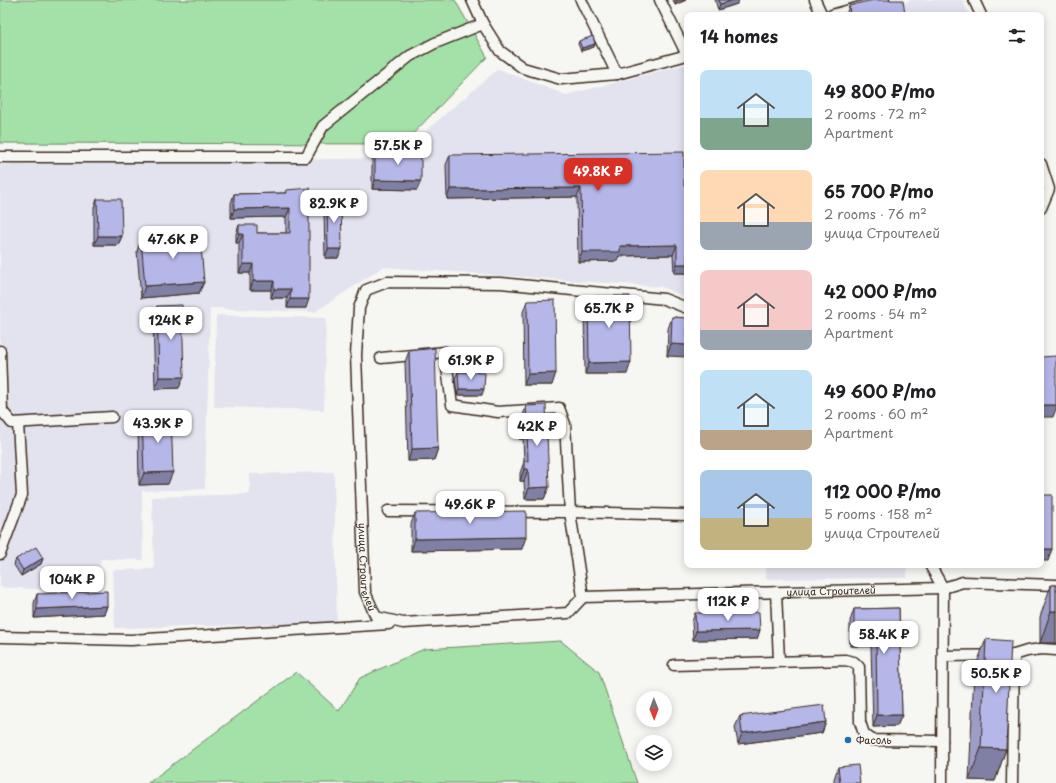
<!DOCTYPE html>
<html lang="en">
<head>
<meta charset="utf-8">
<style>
  :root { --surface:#fff; --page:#f2f2f2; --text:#202124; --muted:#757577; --accent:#d93025 }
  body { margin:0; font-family:"Playpen Sans",sans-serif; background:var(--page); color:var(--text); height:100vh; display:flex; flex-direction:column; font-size:15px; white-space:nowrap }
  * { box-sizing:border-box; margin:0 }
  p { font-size:13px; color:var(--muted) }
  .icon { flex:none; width:22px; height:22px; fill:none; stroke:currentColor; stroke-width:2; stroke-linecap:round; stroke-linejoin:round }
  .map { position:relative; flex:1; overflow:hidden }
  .sheet { position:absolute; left:684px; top:12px; width:360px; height:556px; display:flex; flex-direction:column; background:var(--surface); border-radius:8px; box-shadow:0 2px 10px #0003 }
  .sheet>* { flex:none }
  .needle { width:26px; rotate:179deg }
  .buttons { position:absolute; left:636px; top:691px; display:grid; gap:8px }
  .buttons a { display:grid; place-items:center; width:36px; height:36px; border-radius:50%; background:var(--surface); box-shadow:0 2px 10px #0003; font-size:20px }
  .price { position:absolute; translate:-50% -34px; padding:0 9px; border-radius:8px; background:#fff; color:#222; font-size:13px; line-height:26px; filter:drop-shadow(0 1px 2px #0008) }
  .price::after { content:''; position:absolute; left:50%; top:24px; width:12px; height:9px; margin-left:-6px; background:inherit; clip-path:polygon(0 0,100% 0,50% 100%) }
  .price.current { background:var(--accent); color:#fff }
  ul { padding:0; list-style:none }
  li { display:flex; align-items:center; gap:12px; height:100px; padding:0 16px }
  li span { display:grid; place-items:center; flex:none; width:112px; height:80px; border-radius:8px; color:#555 }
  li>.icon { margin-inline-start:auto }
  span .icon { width:48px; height:48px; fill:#fffc; stroke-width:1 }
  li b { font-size:17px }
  h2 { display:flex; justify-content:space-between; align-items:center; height:48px; padding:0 16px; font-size:17px }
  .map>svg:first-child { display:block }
  .built { fill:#e3e3ef }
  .green { fill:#a3e1a8; stroke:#6f8663 }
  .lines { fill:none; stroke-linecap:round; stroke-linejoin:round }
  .minor-casing { stroke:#3b2a1e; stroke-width:13 }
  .minor { stroke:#f6f6f2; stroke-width:10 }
  .wall { fill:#9d9dc8; stroke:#3b2a1e }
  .shaded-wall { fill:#7f80a3; stroke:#3b2a1e }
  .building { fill:#b6b7e9; stroke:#3b2a1e }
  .poi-dot { fill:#1f6fb2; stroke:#f6f6f2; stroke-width:1.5 }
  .labels { text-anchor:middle; stroke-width:3.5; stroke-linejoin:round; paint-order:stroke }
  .street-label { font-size:10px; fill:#3b2a1e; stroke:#f6f6f2 }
  .poi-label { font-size:10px; fill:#3b2a1e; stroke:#f6f6f2; text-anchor:start }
</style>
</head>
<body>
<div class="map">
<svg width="1056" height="783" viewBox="0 0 1056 783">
  <rect width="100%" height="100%" fill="#f6f6f2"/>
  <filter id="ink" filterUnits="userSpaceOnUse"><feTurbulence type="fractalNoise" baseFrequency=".025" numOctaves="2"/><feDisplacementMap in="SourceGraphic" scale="8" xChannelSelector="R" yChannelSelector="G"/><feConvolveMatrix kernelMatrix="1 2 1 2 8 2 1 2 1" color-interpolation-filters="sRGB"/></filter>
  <g filter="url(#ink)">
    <g class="built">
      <path d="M911,0H963L969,15H873L889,11Z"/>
      <path d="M687,64V298L662,287L383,267L315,312L210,308L205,489L142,491L143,560L100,559L101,593L0,587V165L394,158L498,69L566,95Z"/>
      <path d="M216,315L326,318L324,410L214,407Z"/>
      <path d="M334,472L337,623L115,628L113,570L154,569L152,497L250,494V474Z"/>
      <path d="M766,565H907V578L766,579Z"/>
    </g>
    <g class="green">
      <path d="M0,0H455L487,57L403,144L0,143Z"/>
      <path d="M561,641L599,672L637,783H148L296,672L339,711L360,678L424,649Z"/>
    </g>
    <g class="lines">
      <g class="minor-casing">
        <g id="minor">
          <path d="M472,0L483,24L500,51L523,68L561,79L617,74L687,55"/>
          <path d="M581,0L617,74"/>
          <path d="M660,0L687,55"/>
          <path d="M815,0L822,15"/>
          <path d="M974,0L981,15"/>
          <path d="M832,15L884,0"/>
          <path d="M0,157H306L323,126L410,56L435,43L483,24"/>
          <path d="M1041,164L1049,189L1041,208"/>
          <path id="s1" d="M687,308L664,299L501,283L387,282L366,290L359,308L356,355L365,592L376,617L403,623L568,613L583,597L943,588L963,582L1056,585"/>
          <path d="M0,351L2,411L12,423L112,417"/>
          <path d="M381,358L445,352L452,405L498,412L559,408L565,424L570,512L583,597"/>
          <path d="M388,511L570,512L687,515"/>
          <path d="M0,554L22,495L18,423"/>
          <path d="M930,565L943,588L942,783"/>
          <path d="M776,592L779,661"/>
          <path d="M0,637L131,640L389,624"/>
          <path d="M943,656L1014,655L1027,651L1041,649L1056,650"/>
          <path d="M674,665L845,660L854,662L859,667L860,722L864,734L872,740L942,741"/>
          <path d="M1012,783L1014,655"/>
        </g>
      </g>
      <use href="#minor" class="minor"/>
    </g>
    <g class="wall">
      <path d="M673,0H686L675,5Z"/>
      <path d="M715,0H739L737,4L718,10Z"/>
      <path d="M849,6L905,15H846Z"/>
      <path d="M579,41L595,44L594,47L581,51L578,44Z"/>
      <path d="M375,152L417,190L372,189V161Z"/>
      <path d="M450,155L684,186L687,273H674L673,255L619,256L617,261L578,262L577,197L447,199L446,165Z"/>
      <path d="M286,190L309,201L306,308H287V298H271V290H250V273H239V243H236V234L239,225L257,233H286V217L231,218V203L234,194L285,193Z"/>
      <path d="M97,199L122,236L118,245H94V208Z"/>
      <path d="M327,200L338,258H325L324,209Z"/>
      <path d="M141,239L204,282L199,293L141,298L137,251Z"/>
      <path d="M588,296L627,374H585L584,308Z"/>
      <path d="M527,301L552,385H524L523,312Z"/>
      <path d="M157,306L179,388L155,389L153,317Z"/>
      <path d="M672,317L687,318L667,356L668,329Z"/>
      <path d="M409,351L438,448L434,460L408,461L405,362Z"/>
      <path d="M458,372L482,395H457L455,378Z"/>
      <path d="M526,406L549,487L544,499H525L524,481H520V473L524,462L523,439H519L518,431Z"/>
      <path d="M142,415L168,484L139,485L138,427Z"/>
      <path d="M415,513L522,549L411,551V524Z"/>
      <path d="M43,558L41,564L21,576L14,565L16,559Z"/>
      <path d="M1051,585H1056V643H1040V617Z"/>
      <path d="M37,594L107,606L104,614L34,618V603Z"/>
      <path d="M899,608L902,715L897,726L873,727L871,646H850V621L854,609Z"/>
      <path d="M695,613L760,630L757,639L693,640L692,622Z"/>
      <path d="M986,639L1006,749L995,781L969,780L974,671Z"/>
      <path d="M740,716L826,722L822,733L738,744L735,727Z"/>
      <path d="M838,767L860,783H834V779Z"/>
    </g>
    <g class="shaded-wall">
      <path d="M677,0H686L675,5Z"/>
      <path d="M733,0H739L737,4L718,10L720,4Z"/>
      <path d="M595,44L594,47L581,51L582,48Z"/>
      <path d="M375,180L421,181L417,190L372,189Z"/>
      <path d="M581,188L577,197L447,199L450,189Z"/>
      <path d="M290,208L286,217L231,218L234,209Z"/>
      <path d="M239,234H243L239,243H236Z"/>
      <path d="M98,236H122L118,245H94Z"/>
      <path d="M677,245L673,255L619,256L617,261L578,262L582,252L620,246Z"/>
      <path d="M328,249H342L338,258H325Z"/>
      <path d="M243,264H253L250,273H239Z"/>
      <path d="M677,264H687V273H674Z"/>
      <path d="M253,281H274L271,290H250Z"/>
      <path d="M204,282L199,293L141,298L145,286Z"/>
      <path d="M274,289H291L287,298H271Z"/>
      <path d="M290,299H309L306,308H287Z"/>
      <path d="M671,344L687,345V357L667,356Z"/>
      <path d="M631,362L627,374H585L589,363Z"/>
      <path d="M556,373L552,385H524L528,374Z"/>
      <path d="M159,377H184L179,388L155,389Z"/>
      <path d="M459,389H484L482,395H457Z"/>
      <path d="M1041,405H1056V409L1053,417H1041Z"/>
      <path d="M527,427L523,439H519L523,428Z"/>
      <path d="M438,448L434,460L408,461L412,449Z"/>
      <path d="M524,469H528L524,481H520Z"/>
      <path d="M173,472L168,484L139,485L144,473Z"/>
      <path d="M549,487L544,499H525L529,488Z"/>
      <path d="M526,537L522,549L411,551L415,539Z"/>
      <path d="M1041,549H1052L1048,561H1041Z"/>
      <path d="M43,558L41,564L21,576L23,570Z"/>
      <path d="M107,606L104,614L34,618L37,609Z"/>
      <path d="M1051,611H1056V643H1040Z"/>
      <path d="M760,630L757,639L693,640L696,631Z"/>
      <path d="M854,634H876L871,646H850Z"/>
      <path d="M877,715H902L897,726L873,727Z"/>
      <path d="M826,722L822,733L738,744L742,733Z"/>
      <path d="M981,748L1006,749L995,781L969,780Z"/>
    </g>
    <g class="building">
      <path d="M719,0H733L720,4Z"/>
      <path d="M875,0H903L905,15H850L849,6L864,2Z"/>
      <path d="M593,36L595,44L582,48L579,41Z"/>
      <path d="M375,152L421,153V181L375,180Z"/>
      <path d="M684,152V186H687V264H677V245L620,246V252H582L581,188L450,189V155Z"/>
      <path d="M310,188L311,196H309V299H290L291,289H274V281H253V264H243V234H239V225H257V233H290V208L234,209V194L287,193L286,190Z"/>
      <path d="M97,199H121L122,236H98Z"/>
      <path d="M327,200H341L342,249H328Z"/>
      <path d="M200,234L204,282L145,286L141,239Z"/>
      <path d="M588,296H630L631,362L589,363Z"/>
      <path d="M555,300L556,373L528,374L527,301Z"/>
      <path d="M182,305L184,377H159L157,306Z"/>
      <path d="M672,317L687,318V345L671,344Z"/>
      <path d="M435,348L438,448L412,449L409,351Z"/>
      <path d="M1056,356V405H1041V357Z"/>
      <path d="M458,372L485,373L484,389H459Z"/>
      <path d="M546,405L549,487L529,488L528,469H524V461H528L527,427L523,428V419H527L526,406Z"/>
      <path d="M171,414L173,472L144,473L142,415Z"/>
      <rect x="1041" y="495" width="11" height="54"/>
      <path d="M526,511V537L415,539V513Z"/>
      <path d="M36,547L43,558L23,570L16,559Z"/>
      <rect x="1051" y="585" width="5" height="26"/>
      <path d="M107,591V606L37,609V594Z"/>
      <path d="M899,608L902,715H877L876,634H854V609Z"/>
      <path d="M759,612L760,630L696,631L695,613Z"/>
      <path d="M986,639L1011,641L1006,749L981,748Z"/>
      <path d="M824,705L826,722L742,733L740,716Z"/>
      <path d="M858,765L860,783H840L838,767Z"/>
    </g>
  </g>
  <circle class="poi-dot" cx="848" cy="740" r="4"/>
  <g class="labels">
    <g class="street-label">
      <text dy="4" stroke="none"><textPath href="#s1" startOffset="604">улица Строителей</textPath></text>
      <text dy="4" stroke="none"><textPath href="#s1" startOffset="1119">улица Строителей</textPath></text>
    </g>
    <g class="poi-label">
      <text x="856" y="744">Фасоль</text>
    </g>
  </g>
</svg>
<div class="buttons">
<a><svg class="needle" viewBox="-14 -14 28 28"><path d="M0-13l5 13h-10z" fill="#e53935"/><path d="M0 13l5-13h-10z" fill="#757577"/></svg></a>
<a><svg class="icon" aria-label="layers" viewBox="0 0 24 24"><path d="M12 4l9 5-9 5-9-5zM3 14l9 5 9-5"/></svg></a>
</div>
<b class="price" style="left:398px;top:166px">57.5K ₽</b>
<b class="price current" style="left:598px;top:192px">49.8K ₽</b>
<b class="price" style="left:334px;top:224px">82.9K ₽</b>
<b class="price" style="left:173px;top:260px">47.6K ₽</b>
<b class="price" style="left:609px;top:329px">65.7K ₽</b>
<b class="price" style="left:171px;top:341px">124K ₽</b>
<b class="price" style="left:471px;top:381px">61.9K ₽</b>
<b class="price" style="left:158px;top:444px">43.9K ₽</b>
<b class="price" style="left:537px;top:447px">42K ₽</b>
<b class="price" style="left:470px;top:525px">49.6K ₽</b>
<b class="price" style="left:72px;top:600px">104K ₽</b>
<b class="price" style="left:728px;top:622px">112K ₽</b>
<b class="price" style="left:884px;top:655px">58.4K ₽</b>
<b class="price" style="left:996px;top:694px">50.5K ₽</b>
<section class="sheet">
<h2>14 homes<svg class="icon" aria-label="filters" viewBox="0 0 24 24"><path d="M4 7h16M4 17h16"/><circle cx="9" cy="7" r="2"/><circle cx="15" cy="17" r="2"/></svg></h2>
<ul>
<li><span style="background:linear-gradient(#bfe0f5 60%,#7fa58c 0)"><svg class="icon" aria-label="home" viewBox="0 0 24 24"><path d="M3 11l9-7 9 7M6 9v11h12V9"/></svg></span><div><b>49 800 ₽/mo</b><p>2 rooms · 72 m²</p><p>Apartment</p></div></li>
<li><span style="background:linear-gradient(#ffd9b3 65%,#9aa5b1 0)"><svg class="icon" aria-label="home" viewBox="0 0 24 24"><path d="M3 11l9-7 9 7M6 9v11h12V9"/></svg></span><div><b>65 700 ₽/mo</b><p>2 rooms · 76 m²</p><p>улица Строителей</p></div></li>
<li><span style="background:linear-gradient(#f6c9c9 75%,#9aa5b1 0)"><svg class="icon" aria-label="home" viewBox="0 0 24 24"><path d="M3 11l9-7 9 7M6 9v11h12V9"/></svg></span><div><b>42 000 ₽/mo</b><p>2 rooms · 54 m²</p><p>Apartment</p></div></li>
<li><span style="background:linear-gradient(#bfe0f5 75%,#b9a48a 0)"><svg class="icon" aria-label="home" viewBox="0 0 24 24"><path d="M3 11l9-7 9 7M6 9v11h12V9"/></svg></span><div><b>49 600 ₽/mo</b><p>2 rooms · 60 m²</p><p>Apartment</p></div></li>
<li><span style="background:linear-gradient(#a9c7e8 60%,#c2b280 0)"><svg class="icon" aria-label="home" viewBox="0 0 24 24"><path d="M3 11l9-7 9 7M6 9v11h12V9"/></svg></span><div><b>112 000 ₽/mo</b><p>5 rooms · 158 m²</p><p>улица Строителей</p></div></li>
</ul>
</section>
</div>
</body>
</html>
